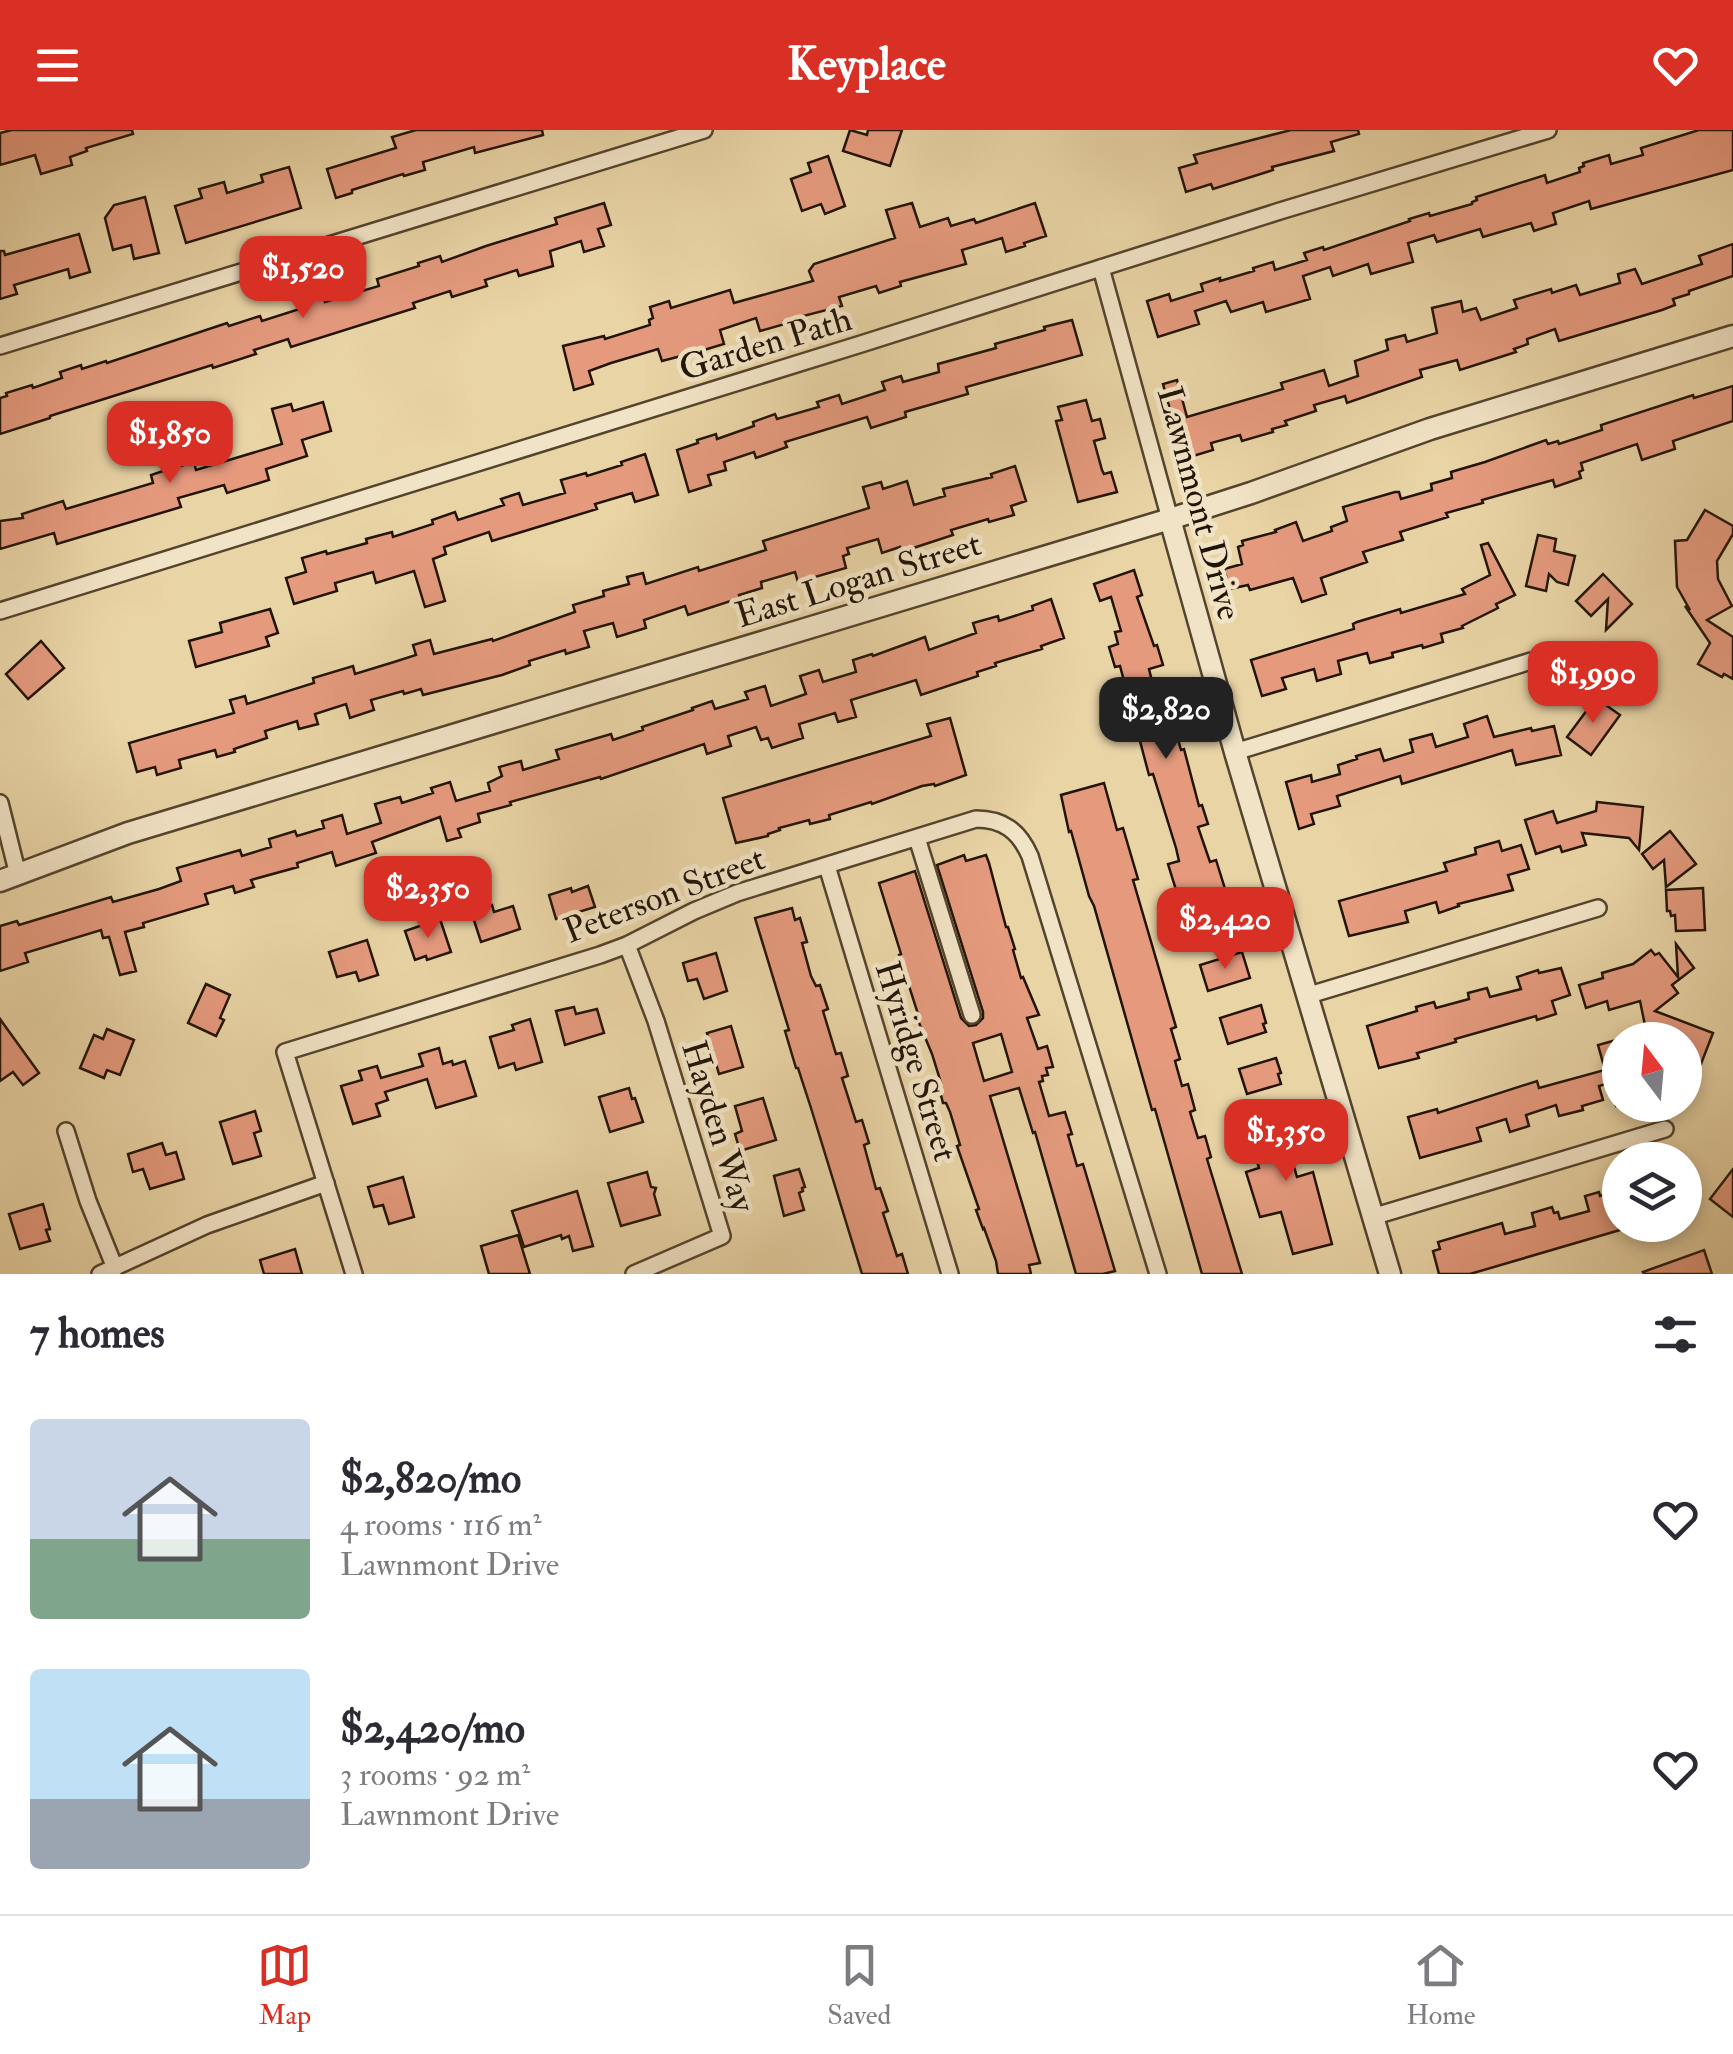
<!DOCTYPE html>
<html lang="en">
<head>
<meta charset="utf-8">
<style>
  :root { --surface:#fff; --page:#f2f2f3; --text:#2b2b33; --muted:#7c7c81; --line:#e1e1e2; --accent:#d93025 }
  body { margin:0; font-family:"IM FELL Double Pica",serif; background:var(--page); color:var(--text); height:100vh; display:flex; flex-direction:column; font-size:38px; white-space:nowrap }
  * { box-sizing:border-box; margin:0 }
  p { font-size:32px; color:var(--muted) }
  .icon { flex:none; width:55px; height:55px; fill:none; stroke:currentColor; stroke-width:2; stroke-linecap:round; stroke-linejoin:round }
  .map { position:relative; height:1144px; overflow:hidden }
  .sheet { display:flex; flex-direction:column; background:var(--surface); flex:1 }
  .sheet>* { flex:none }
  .needle { width:65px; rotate:344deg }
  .fabs { position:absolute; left:1602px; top:892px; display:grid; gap:20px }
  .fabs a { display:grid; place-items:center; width:100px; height:100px; border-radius:50%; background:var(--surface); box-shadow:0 5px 15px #0003; font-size:50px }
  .price { position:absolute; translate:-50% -85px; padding:0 22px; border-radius:20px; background:var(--accent); color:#fff; font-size:32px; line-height:65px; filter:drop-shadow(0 2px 5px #0008) }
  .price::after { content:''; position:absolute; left:50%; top:60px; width:30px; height:22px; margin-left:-15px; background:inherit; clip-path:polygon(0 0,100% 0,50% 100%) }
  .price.on { background:#222; color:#fff }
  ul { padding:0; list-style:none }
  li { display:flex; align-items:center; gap:30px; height:250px; padding:0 30px }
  li span { display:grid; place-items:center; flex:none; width:280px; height:200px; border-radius:10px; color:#555 }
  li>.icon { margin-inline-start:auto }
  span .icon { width:120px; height:120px; fill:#fffc; stroke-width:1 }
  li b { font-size:42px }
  h2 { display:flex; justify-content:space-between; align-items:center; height:120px; padding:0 30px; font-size:42px }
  header { display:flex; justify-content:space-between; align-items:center; height:130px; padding:0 30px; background:var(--accent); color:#fff; font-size:45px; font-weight:800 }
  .tabs { display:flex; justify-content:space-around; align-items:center; height:140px; border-top:2px solid var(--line); background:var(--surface); font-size:28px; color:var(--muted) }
  .tabs a { display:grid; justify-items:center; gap:5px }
  .tabs .on { color:var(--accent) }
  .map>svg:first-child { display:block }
  .building { fill:#e59a7e; stroke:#221405; stroke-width:2.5; fill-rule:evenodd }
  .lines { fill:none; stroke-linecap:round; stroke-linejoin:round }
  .minor-casing { stroke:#54442d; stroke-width:20 }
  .tertiary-casing { stroke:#54442d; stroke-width:25 }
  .minor { stroke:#f1e3c5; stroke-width:15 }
  .tertiary { stroke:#f1e3c5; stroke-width:20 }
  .labels { text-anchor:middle; stroke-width:9; stroke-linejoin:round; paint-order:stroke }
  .street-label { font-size:35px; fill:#221405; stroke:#f1e3c5 }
</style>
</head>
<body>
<header><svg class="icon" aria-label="menu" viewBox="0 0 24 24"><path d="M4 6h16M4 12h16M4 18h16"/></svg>Keyplace<svg class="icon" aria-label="heart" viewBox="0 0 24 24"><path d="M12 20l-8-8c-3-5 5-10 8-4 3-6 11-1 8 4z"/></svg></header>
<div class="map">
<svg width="1733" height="1144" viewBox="0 0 1733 1144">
  <rect width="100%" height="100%" fill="#e9d4a6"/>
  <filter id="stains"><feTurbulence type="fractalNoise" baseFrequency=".002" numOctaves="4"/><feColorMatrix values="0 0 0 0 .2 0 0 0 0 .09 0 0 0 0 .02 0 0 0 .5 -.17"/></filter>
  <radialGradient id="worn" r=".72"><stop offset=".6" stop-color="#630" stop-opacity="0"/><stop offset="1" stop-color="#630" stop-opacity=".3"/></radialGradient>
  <g class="building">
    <path d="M12,0H132L133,4L86,18L87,21L70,27L72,35L41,44L35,25L0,35V3Z"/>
    <path d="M416,0H542L543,5L475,23L474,17L423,32L425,40L404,46L403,44L352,60V63L336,68L327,39L396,18L392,7Z"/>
    <path d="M850,0L867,5L868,0H902L890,36L843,21Z"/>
    <path d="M1291,0H1358L1359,4L1331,12L1334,21L1272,37L1273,40L1213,59L1211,54L1186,62L1179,38L1197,33L1194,25Z"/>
    <path d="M1699,0H1733V40L1591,79L1589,71L1553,83L1556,94L1534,101L1531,93L1483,107L1480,99L1437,112L1434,105L1408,113L1413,132L1371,144L1368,134L1333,146L1330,137L1303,146L1310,169L1266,182L1263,172L1231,182L1226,171L1195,181L1199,194L1158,207L1147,171L1169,164L1171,171L1203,161L1201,154L1220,148V151L1254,141L1253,138L1273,132L1275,140L1307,130L1304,123L1323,117L1324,120L1410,91L1409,89L1429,83L1430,86L1472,74V72L1477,70L1476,67L1545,45L1547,53L1580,42L1579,38L1584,36L1583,33L1609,25L1611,34L1643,25L1641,18Z"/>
    <path d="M828,26L845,76L825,84L821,74L802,81L791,49L811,42L808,33Z"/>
    <path d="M289,37L301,78L186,113L175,76L202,68L199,59L224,52L227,63L263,52L261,45Z"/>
    <path d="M145,67L159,123L134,129L131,115L113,120L105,88L114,75Z"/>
    <path d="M604,73L611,95L598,99L604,116L584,122L581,111L550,121L553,136L519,146L517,140L485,150L487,156L452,167L450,161L413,173L415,178L291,217L288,209L254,220L256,224L213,238L212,235L50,286V288L0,304V268L7,266L6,263L32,255L33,258L62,248L60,242L81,235L82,239L106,231L107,233L227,193L229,196L260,186L262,191L306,177L302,166L321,160L325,172L379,156L377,149L419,136L418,133L440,126L442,132L486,116L557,94L555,88Z"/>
    <path d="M912,73L920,97L948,88L951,96L974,89L976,93L1035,73L1046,106L1024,113L1025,116L1006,122L1002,108L962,120L966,134L900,152L901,156L879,163L876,156L839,167L842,176L784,191L785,194L760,201L756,188L720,200L724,214L704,220L662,231L658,219L611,233L589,241L593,254L574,260L563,216L604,206L605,209L650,195L649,190L653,188L650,177L669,171L671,178L730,160L734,173L813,151L809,141L814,134L895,108L886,80Z"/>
    <path d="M79,104L90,142L70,148L68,139L14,155L17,164L0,169V121H4L5,125Z"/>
    <path d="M1733,114V146L1689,161V164L1673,169L1675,175L1662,180L1559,211L1555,199L1527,209L1528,214L1514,219L1516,222L1460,240L1457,230L1420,240L1422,247L1347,273L1345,266L1314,275L1316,281L1285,291L1287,295L1272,299L1273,302L1242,311L1240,305L1211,313L1213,320L1190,327L1180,292L1174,294L1163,254L1177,250L1187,287L1283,259L1281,253L1324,240L1329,256L1358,246L1355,231L1388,220L1386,210L1405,205L1407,212L1437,203L1432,178L1461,171L1463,182L1476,178L1481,190L1517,178L1514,170L1551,159L1552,163L1576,155L1580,165L1620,153L1618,144L1635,139L1642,154L1702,134L1699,126Z"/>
    <path d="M1072,190L1082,225L966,257L968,264L905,282L906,287L871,298L867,287L785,312L787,317L756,328L754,322L724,332L726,340L708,345L711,355L689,362L677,320L698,313L697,310L716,304L717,309L754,296L753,292L775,284L777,289L819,277L817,272L839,265L842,274L885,260L882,252L901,246L903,252L939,242L938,234L996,218L995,214L1045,200L1044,197Z"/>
    <path d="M1733,256V291L1673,311L1675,319L1642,330L1637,314L1581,333L1583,340L1579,342L1581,348L1555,357L1553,350L1482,370L1483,373L1446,383L1448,387L1400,402L1403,410L1363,422L1367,432L1321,448L1326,464L1302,472L1293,448L1250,460L1248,455L1230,459L1224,439L1242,434L1238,417L1243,415L1242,411L1276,402L1275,400L1296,392L1303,411L1332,401L1331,397L1347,391L1343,377L1395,362H1399L1401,369L1432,360L1431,354L1452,348L1451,342L1485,332L1546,310L1548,314L1558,311L1559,314L1602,300L1601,295L1693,265L1694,268Z"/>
    <path d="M1086,270L1092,291L1100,289L1105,308L1094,311L1102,340L1104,344L1111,342L1117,362L1078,372L1056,291L1062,290L1058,277Z"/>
    <path d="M323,272L331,301L302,310L307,326L266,339L269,350L227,363L224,355L178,368L181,377L57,414L54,403L0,419V391L23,388L22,384L63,371L66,379L153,353L151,345L166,340L194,332L196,340L282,314L272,279L291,274L293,281Z"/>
    <path d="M645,324L658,365L635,372L632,363L595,374L597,379L492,411L489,402L444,417L446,424L433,429L445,471L425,477L414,441L376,453L373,442L335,453L337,461L294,474L286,448L306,442L302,428L326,421L327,424L367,413L366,409L392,402L393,407L433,394L432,390L455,382L458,390L504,375L501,369L519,363L523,375L565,363L561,350L586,343L587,346L622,335L621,332Z"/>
    <path d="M1015,336L1026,371L1011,376L1014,385L989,392L988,389L951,400L953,405L901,422L900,417L882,423L878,409L847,418L849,424L843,426L846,438L798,452L795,442L761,452L762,458L739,465L740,468L688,485L685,476L644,490L646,498L617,507L613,493L584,501L589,517L566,524L565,520L529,531L530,535L502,545L423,565L421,559L404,564L403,561L371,570L374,580L350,588L346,574L315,584L318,594L299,599L297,591L265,601L267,608L234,619L235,622L217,627L215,620L179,630L181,638L157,645L155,637L137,642L129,613L234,583L230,570L245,566L247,574L314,553L313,548L353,536L355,544L394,532L416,525L413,515L430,510L434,524L492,509L493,511L575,482L573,475L604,466L603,461L629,454L627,447L643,443L646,454L698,437L699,441L766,420L763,411L869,378L863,357L881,352L883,359L907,351L914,375L945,366L943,359L992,347L991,344Z"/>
    <path d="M1705,380L1733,396V404L1717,431L1718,449L1732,476L1707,490L1733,507V549L1724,544L1722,547L1698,534L1710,513L1685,476L1690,480L1677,457L1675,411L1687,410Z"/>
    <path d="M1538,405L1556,409L1554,421L1575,426L1568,455L1557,452L1549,444L1546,461L1526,456Z"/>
    <path d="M1488,413L1515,465L1496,474L1498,478L1462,496L1463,498L1441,504L1443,512L1423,518L1422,515L1392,523L1393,527L1370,533L1367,523L1338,531L1341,544L1317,551L1314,539L1282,548L1286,559L1262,566L1251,530L1354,499L1353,494L1357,492L1400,479L1401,483L1465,464L1462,459L1490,445L1481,415Z"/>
    <path d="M1134,440L1142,465L1137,467L1154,516L1157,515L1163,535L1149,539L1157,571L1171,567L1176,590L1173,591L1181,620L1184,619L1199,676L1202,675L1208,694L1198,697L1210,732L1216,730L1236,794L1191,808L1168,734L1179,731L1176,718L1153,644L1149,645L1120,536L1115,537L1109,517L1118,514L1115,502L1121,501L1111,467L1100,471L1094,454Z"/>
    <path d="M1603,444L1632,474L1606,500L1608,469L1591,486L1576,471Z"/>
    <path d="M1051,469L1064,508L1041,516L1042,519L995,533L996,536L977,542L978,546L921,565L916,550L851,570L856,587L838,592L835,583L799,594L803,608L772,618L768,608L761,610L756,597L728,606L731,616L707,624L704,614L601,649L600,647L510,672L511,675L478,684L480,692L458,699L461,707L447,711L440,687L372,712L376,723L336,736L332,722L297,733L298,737L251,750L254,757L235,763L233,756L205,764L208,774L143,793L144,797L125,802L136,841L120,845L109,807L103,808L101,800L25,823L28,832L0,841V796L17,791L19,795L111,767L113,772L159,759L181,751L177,738L240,720L242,726L271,717L269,709L295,701L297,706L324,698L322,691L342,685L347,704L381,693L375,674L400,667L402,673L433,663L431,658L450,652L456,671L490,661L488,653L502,646L499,637L521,631L523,640L559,629L556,620L611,604L613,610L643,600L642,597L693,580L692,578L712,571L715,579L748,569L745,562L765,556L771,576L806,564L800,546L819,540L823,552L856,542L853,530L872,524L873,526L925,507L929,520L976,503L973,493L998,486L999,491L1033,480L1032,476Z"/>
    <path d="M270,479L278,503L266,507L269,516L196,537L189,511L222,502L220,493Z"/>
    <path d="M41,511L64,538L28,569L6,544Z"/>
    <path d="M1605,514L1641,516L1639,561L1603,559L1618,538H1604Z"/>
    <path d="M1596,568L1620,585L1591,625L1567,607Z"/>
    <path d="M1487,586L1494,607L1531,598L1532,601L1554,596L1561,625L1516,635L1512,620L1402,654L1400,646L1337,666L1340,676L1311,684L1314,694L1299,699L1286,652L1311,645L1312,652L1340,644L1338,635L1357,629L1356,626L1380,619L1384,631L1413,622L1410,610L1432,604L1436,617L1468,607L1464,594Z"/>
    <path d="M950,588L966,645L935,656L934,654L922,656L872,674L871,672L829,685L830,689L810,694L809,690L779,698L780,700L768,704V706L736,713L723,668L931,606L927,594Z"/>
    <path d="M1104,653L1117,700L1123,698L1138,749L1133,750L1176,897L1171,899L1180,929L1175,931L1182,956L1188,954L1195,980L1190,982L1198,1008L1205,1006L1211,1027L1207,1029L1242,1144H1202L1155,979L1152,980L1094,776L1089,766L1071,701L1069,702L1061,665Z"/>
    <path d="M1597,672L1643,677L1639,720L1629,708L1582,703L1586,715L1562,722L1560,716L1536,724L1525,690L1553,681L1557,693L1596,681Z"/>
    <path d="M1670,701L1696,734L1666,757L1664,730L1653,739L1642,724Z"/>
    <path d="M1499,711L1502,721L1521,715L1529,739L1508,745L1513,760L1458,774L1459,776L1439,783L1436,772L1405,781L1408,792L1349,806L1339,771L1447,741L1444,733L1476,724L1475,718Z"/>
    <path d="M964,725L966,731L986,725L989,733L1006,797H1008L1015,819L1013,820L1021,848L1023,847L1039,885L1027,888L1038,919L1047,916L1053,937L1046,938L1048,945L1042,946L1043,951L1039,952L1049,986L1065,982L1072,1004L1068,1005L1077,1036L1083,1034L1115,1141L1103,1144H1076L1035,1002L1033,1003L1019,958L990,966L1040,1133L1029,1135L1031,1144H998L996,1131L984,1098L983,1099L976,1080L979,1079L957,1016L960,1015L950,982L946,973H943L938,954L941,953L932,924L917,888L919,887L899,825L901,824L879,753L915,741L961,888L969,896L976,895L983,888V882L937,735ZM1001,904L1012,942L984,951L973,913Z"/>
    <path d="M588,756L595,777L556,789L549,765L571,758L572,762Z"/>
    <path d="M1703,758L1705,800L1676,801L1675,785L1671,786L1670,781H1667L1666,760Z"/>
    <path d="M492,775L494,782L513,776L520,799L481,812L471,781Z"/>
    <path d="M792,778L795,790L800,788L807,812L802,813L811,846L816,856L820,855L828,879L823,881L836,924L841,923L848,946L842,948L856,992L862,990L869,1013L864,1015L876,1059L880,1058L888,1081L883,1083L897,1126L902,1124L908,1144H862L811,978L798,938H796L785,901L789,900L755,788Z"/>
    <path d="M440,789L451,822L427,830L426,826L415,830L405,801Z"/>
    <path d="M367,810L378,845L359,851L356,842L337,847L329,822Z"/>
    <path d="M1676,814L1694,838L1672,855L1678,863L1655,881L1713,903L1701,934L1685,928V910H1648L1640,871L1609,880L1607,871L1586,878L1579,855L1603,848L1602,843L1633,834L1651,820L1655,825L1659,823L1678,847Z"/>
    <path d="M1242,822L1250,848L1208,861L1200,835Z"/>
    <path d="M716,823L727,861L704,869L697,849L688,851L683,833Z"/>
    <path d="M1561,838L1570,865L1552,871L1556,884L1537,890L1536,886L1455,909L1456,912L1417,923L1419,928L1379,938L1367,896L1417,881L1416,877L1434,872L1436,878L1469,869L1468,863L1487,858L1490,867L1521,859L1517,847L1538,840L1539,843Z"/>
    <path d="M206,854L230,865L220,888L224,890L216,906L188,893Z"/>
    <path d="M1261,875L1266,893L1263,894L1266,902L1228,914L1220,888Z"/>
    <path d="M574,877L576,884L597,879L604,903L565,915L556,881Z"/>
    <path d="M0,889L39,943L23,955L13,942L0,951Z"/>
    <path d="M530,889L542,932L516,940L514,933L499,938L490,907L514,900L512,895Z"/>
    <path d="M731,896L743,937L719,944L707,903Z"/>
    <path d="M107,899L134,910L120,945L107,940L104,948L80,938L94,905L103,909Z"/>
    <path d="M1620,909V975L1616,976L1609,953L1599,956L1603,970L1582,976L1583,980L1559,986L1556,975L1526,985L1529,996L1510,1002L1506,989L1477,998L1481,1011L1420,1028L1408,987L1437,979L1438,983L1537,951L1539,958L1605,940L1598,915Z"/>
    <path d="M439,918L443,934L452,931L453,935L465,931L476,966L436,978L427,949L385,962L388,970L376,974L380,986L353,994L341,956L362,950L359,941L377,936L381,948L423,936L419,924Z"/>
    <path d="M1276,928L1281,943L1278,944L1281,954L1247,964L1239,939Z"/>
    <path d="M629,958L632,969L635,968L643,992L610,1002L599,967Z"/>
    <path d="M763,968L776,1010L740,1021L735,1004L742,1001L735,976Z"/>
    <path d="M1292,980L1299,1009L1287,1013L1297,1047L1313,1042L1332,1114L1293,1124L1281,1082L1260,1087L1246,1042L1259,1038L1246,994Z"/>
    <path d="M255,981L261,1001L254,1003L261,1026L233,1034L220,992Z"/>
    <path d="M162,1013L166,1025L176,1022L184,1049L150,1059L143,1039L133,1042L128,1024Z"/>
    <path d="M799,1039L805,1057L802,1058L803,1061L799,1063L804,1080L784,1086L774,1046Z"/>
    <path d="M1733,1039V1087L1710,1069Z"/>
    <path d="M647,1042L651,1057L656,1058L654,1064L660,1085L621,1096L608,1053Z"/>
    <path d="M403,1047L414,1087L389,1094L383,1075L374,1077L368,1057Z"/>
    <path d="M577,1061L593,1116L573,1121L569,1106L562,1109L561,1105L524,1117L512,1081Z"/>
    <path d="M1599,1062L1600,1066L1610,1063L1611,1066L1620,1064V1100L1470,1144H1439L1433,1121L1440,1119L1438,1112L1502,1093L1505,1104L1535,1096L1532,1083L1552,1077L1554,1083L1558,1082L1560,1089L1589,1081L1585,1066Z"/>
    <path d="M43,1074L50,1099L46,1100L50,1111L20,1119L9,1084Z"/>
    <path d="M518,1105L530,1144H489L481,1116Z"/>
    <path d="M295,1119L302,1144H264L260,1130Z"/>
    <path d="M1704,1120L1712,1144H1644L1643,1142Z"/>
  </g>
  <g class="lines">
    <g class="minor-casing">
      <g id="minor">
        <path d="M1101,138L1170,389"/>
        <path d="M0,216L704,0"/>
        <path d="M0,481L861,214L1280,81L1548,0"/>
        <path d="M1235,622L1531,531"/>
        <path d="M0,673L18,745"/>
        <path d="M917,708L972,885"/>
        <path d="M827,736L950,1144"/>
        <path d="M627,815L656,891L722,1106L634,1144"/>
        <path d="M1306,866L1598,778"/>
        <path d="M66,1001L88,1071L115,1138"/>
        <path d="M1372,1087L1665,999"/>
        <path d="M100,1144L207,1095L326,1053"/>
        <path d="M354,1144L285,922L600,825L627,815L694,781L737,763L976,689C1003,689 1019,701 1030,726L1158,1144"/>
      </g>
    </g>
    <g class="tertiary-casing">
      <g id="tertiary">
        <path d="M1170,389L1235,622L1390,1144"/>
        <path d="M0,751L128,703L1170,389L1251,363L1430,299L1733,206"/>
      </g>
    </g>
    <use href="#minor" class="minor"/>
    <use href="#tertiary" class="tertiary"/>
  </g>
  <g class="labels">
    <g class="street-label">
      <text transform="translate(765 213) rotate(-17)" y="12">Garden Path</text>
      <text transform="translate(1200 373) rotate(75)" y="12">Lawnmont Drive</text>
      <text transform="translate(858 449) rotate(-17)" y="12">East Logan Street</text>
      <text transform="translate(664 764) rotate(-21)" y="12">Peterson Street</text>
      <text transform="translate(917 931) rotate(73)" y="12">Hyridge Street</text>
      <text transform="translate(719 996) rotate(73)" y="12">Hayden Way</text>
    </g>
  </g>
  <rect width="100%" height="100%" filter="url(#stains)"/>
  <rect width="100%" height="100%" fill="url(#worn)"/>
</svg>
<div class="fabs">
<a><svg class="needle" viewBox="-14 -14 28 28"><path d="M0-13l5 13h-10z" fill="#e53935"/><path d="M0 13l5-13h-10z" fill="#7c7c81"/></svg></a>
<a><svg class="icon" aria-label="layers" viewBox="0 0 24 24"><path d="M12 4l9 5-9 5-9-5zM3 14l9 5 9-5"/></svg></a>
</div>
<b class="price" style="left:303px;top:191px">$1,520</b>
<b class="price" style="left:170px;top:356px">$1,850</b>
<b class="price" style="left:1593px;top:596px">$1,990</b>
<b class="price on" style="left:1166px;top:632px">$2,820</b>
<b class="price" style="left:428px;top:811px">$2,350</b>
<b class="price" style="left:1225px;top:842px">$2,420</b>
<b class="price" style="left:1286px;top:1054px">$1,350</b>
</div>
<section class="sheet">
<h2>7 homes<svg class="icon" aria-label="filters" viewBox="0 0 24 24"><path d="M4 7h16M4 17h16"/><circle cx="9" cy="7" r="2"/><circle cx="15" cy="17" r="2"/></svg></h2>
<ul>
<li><span style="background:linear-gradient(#c9d6e8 60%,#7fa58c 0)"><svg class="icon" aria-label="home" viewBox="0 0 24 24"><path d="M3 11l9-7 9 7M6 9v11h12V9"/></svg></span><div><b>$2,820/mo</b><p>4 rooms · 116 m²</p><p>Lawnmont Drive</p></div><svg class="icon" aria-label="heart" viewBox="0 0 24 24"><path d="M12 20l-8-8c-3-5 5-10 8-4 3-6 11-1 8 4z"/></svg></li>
<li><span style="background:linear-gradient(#bfe0f5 65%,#9aa5b1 0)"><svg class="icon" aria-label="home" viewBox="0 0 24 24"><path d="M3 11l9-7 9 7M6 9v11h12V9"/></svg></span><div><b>$2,420/mo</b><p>3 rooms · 92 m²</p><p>Lawnmont Drive</p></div><svg class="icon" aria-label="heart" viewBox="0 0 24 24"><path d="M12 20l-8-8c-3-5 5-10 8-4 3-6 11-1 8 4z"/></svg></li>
</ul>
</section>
<nav class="tabs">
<a class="on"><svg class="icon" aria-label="map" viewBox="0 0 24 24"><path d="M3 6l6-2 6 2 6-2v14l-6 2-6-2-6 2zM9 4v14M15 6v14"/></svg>Map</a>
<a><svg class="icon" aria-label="saved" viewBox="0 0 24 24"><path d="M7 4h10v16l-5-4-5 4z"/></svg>Saved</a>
<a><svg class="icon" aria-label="home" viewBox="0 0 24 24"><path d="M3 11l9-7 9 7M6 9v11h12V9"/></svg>Home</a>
</nav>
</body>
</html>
